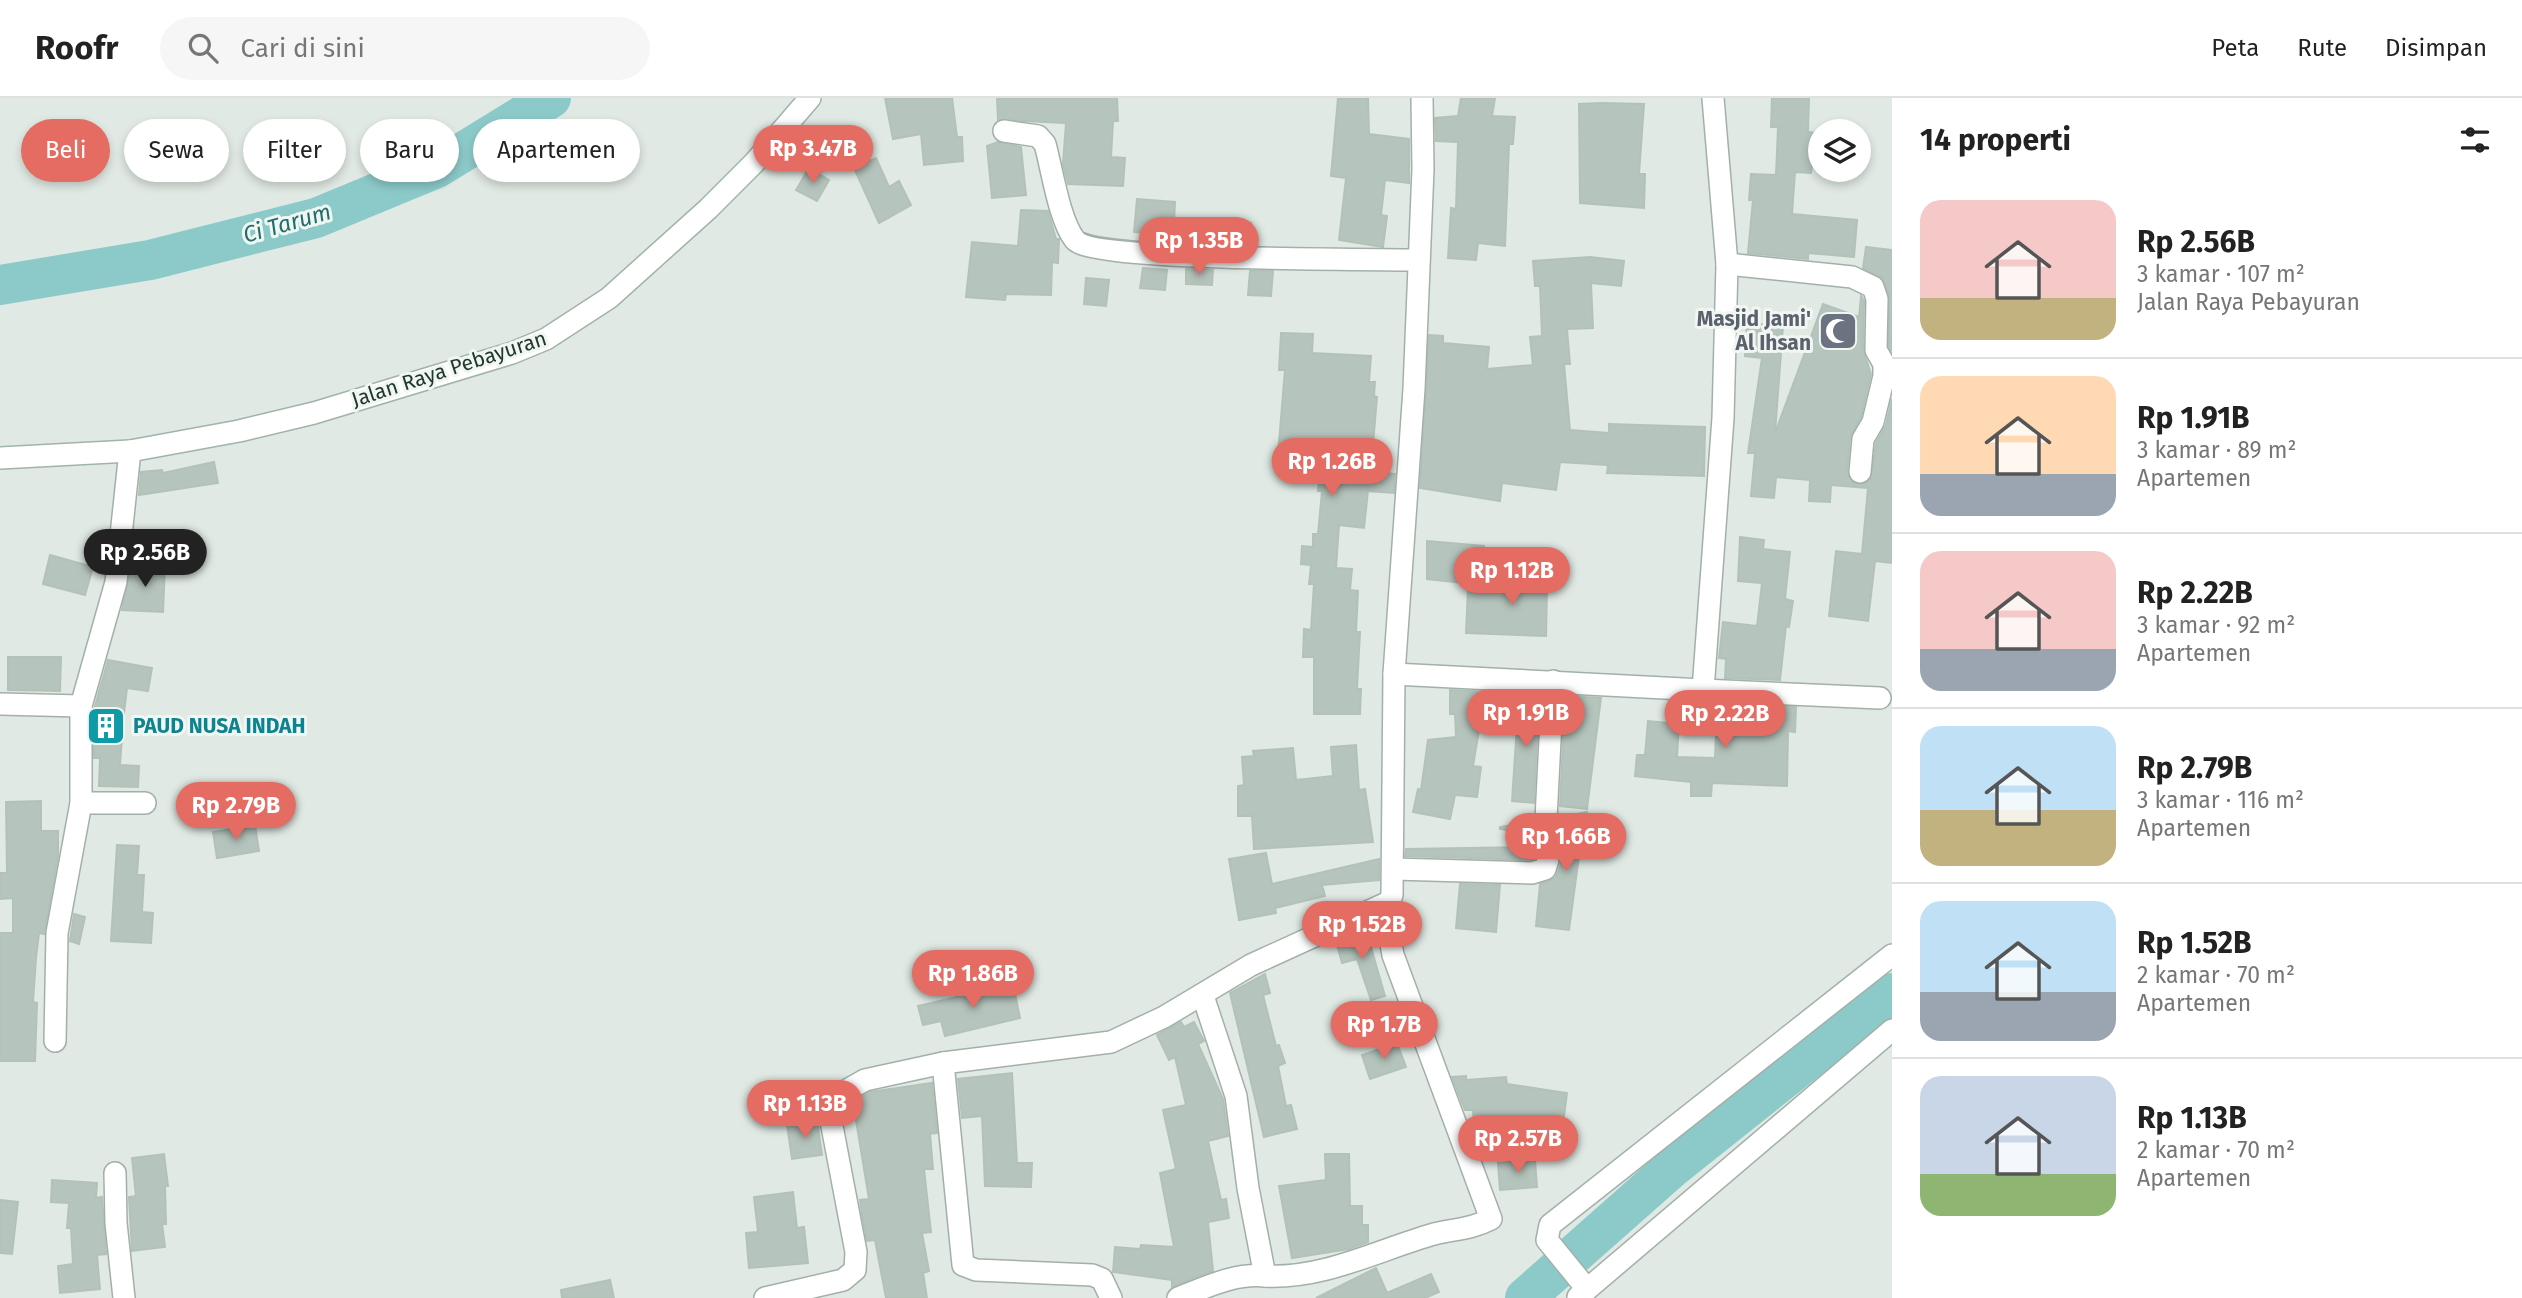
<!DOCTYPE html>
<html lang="id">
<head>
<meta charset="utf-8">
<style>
  :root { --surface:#fff; --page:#f6f6f6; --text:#222; --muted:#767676; --line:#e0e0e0; --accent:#e46c63 }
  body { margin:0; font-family:"Fira Sans",sans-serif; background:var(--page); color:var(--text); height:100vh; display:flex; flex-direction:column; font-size:26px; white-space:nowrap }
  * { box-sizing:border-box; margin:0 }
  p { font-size:23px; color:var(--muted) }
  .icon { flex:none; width:38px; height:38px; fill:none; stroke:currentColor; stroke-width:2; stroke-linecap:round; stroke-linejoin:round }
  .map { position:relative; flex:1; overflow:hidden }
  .details { display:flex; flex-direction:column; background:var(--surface); width:630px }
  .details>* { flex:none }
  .top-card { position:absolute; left:21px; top:21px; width:665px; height:63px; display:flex; gap:14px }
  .buttons { position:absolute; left:1808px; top:21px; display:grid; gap:14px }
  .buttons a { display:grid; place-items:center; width:63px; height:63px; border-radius:50%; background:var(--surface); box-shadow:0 4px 10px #0003; font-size:35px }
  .price { position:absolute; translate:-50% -60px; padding:0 16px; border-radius:24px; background:var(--accent); color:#fff; font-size:23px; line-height:46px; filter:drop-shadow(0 2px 4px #0008) }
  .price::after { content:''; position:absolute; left:50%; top:42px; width:21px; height:16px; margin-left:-10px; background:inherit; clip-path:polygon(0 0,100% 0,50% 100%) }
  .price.on { background:#222; color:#fff }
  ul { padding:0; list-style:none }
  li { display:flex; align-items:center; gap:21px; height:175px; padding:0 28px }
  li+li { border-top:2px solid var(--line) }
  li span { display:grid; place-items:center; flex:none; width:196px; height:140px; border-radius:21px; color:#555 }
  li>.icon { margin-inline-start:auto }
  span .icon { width:84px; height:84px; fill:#fffc; stroke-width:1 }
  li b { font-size:30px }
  h2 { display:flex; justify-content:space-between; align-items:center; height:84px; padding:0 28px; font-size:30px }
  .tag { padding:0 24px; border-radius:32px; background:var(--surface); box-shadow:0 4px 10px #0003; font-size:24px; line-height:63px }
  .tag.on { background:var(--accent); color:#fff }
  header { display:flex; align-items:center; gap:42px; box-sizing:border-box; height:98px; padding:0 35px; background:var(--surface); border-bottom:2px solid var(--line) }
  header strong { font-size:33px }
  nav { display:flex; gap:38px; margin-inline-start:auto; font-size:24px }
  .search { width:490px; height:63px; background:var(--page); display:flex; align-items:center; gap:18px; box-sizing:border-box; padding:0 24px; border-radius:38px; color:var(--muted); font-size:26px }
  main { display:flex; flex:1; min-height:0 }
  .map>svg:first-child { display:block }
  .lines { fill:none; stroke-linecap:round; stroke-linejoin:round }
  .river { stroke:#8ccac9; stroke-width:40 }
  .building { fill:#b5c4bc; stroke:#b3c2b9; stroke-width:2 }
  .minor-casing { stroke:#a3b0a9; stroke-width:24 }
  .secondary-casing { stroke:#a0b4a9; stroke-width:24 }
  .minor { stroke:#fff; stroke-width:21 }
  .secondary { stroke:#fff; stroke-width:21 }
  .labels { text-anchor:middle; stroke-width:6; stroke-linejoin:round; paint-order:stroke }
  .worship-label { font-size:21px; font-weight:bold; fill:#5b616d; stroke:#f0f6f2; text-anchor:end }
  .street-label { font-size:21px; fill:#22382e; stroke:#f0f6f2 }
  .culture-label { font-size:21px; font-weight:bold; fill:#0d838f; stroke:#f0f6f2; text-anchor:start }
  .water-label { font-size:23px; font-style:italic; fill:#226e6d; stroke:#f0f6f2 }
</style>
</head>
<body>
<header>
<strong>Roofr</strong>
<div class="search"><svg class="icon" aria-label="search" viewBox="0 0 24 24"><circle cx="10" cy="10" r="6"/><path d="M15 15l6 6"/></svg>Cari di sini</div>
<nav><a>Peta</a><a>Rute</a><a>Disimpan</a></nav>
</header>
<main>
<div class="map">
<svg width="1892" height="1200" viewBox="0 0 1892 1200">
  <rect width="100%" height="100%" fill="#e0e9e3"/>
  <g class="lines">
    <g class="river">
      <path d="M0,187L150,162L316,120L437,70L551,0"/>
      <path d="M1525,1200L1673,1069L1892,895"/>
    </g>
  </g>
  <g class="building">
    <path d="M885,0H952L957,39H962L963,63L924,67L921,36L893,41Z"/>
    <path d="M997,0H1117L1118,23H1113L1111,59L1125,60L1123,88L1068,86L1063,66L1066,25L998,22Z"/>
    <path d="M1338,0H1368L1369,36L1409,41V85L1385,82L1381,117L1387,118L1383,149L1339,142L1346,80L1331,78Z"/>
    <path d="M1461,0H1495L1492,18L1515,19L1513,46H1509L1505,148L1478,145L1476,162L1448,160L1451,110L1456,111L1458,44L1436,43L1435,20L1458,18Z"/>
    <path d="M1772,0H1809L1808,34L1817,35L1811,75L1795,74L1792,116L1857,122L1854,159L1808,155V161L1748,155L1753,102H1749L1751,76L1776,77L1778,29H1771Z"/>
    <path d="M1602,5L1644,6L1639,76H1645L1644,110L1580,105L1579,6Z"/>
    <path d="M804,33L817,43L805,60L791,50Z"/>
    <path d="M998,44L1021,49L1026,97L992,100L987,48Z"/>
    <path d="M876,60L889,89L899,83L911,107L879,125L854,70Z"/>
    <path d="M809,70L829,82L817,103L796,92Z"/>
    <path d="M1137,101L1175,104L1174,127L1152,125L1151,135L1134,134Z"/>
    <path d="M1021,112L1048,113L1056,141H1059L1058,165L1052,164L1051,197L1006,196L1005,202L966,199L972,144L1018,148Z"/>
    <path d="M1227,123L1251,125L1249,144L1225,142Z"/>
    <path d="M1866,149L1892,152V254L1889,249V197L1882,180L1863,170Z"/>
    <path d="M1590,159L1624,163L1621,188L1591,185L1593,230L1567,231L1570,266H1564L1570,332L1609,335V326L1705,329L1704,378L1607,375L1608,367L1560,364L1556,392L1502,385L1500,403L1420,390L1429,237L1443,238V245L1489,249L1487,271L1533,267L1530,239L1542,238L1540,188H1535L1533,163Z"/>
    <path d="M1143,170L1167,172L1165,192L1140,190Z"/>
    <path d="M1186,171L1213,172L1212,187L1186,186Z"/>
    <path d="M1250,173H1273L1271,198L1248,197Z"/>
    <path d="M1086,180L1109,182L1106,208L1084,206Z"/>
    <path d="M1861,198L1864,203L1863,252L1871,276L1861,319L1850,340L1847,374L1853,385L1865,386L1871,381L1876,345L1886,327L1892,301V465L1875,463L1868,523L1829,518L1836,453L1862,456L1868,390L1831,387L1830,404L1809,403L1810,382L1776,379L1774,400L1751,398L1755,355H1748L1762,260L1745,258L1747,225L1783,228L1775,335L1823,206L1859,219Z"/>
    <path d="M1281,235L1313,236L1312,255L1371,258L1369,284H1375L1374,298L1377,299L1373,347H1378L1376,374L1395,376L1394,395L1368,393L1364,430L1339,427L1336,470L1352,471L1350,492L1358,493L1356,534H1360L1357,591H1361L1360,616H1314V559H1303L1304,531L1311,532L1314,486H1309L1311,467L1301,466L1302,448L1313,449V436H1318L1322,393H1318L1320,370L1277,368L1285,272H1279Z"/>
    <path d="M214,364L218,385L139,397L141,374L162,372L163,375Z"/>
    <path d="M1740,439L1764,442L1763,451L1790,454L1785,501L1793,503L1789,529L1786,528L1780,582L1725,580L1726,561L1719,560L1723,524L1757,528L1762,485L1738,483Z"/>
    <path d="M1427,443L1484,448L1481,487L1427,481Z"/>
    <path d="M50,457L93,469L85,497L43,486Z"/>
    <path d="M131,466L165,468L163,514L122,512Z"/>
    <path d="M1528,468L1555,469L1554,491H1547L1546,538L1466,535L1468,490L1527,492Z"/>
    <path d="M8,559H61L60,593L8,592Z"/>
    <path d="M108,562L152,570L148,593L127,590L123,624L120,667L139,668L138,689L99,688L100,660H94V612Z"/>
    <path d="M1450,592L1489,594L1485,632H1479L1473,668L1481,669L1477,699L1455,697L1450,721L1413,714L1418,691L1421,692L1428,642L1456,639L1455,616H1450Z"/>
    <path d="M1519,596L1539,597L1534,705L1512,703Z"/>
    <path d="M1565,598L1601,600L1587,711L1560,708Z"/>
    <path d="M1723,606L1796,609L1795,634L1788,633L1787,688L1712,685L1711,698H1691V684L1635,678L1637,657H1645L1648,623L1679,626L1677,659L1715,660L1717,611H1722Z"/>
    <path d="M1356,647L1359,692L1365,691L1373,744L1254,751L1252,718H1238V688L1244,687L1242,659L1254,658L1253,653L1293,650L1296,682L1333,678L1331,649Z"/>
    <path d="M41,703V733H58V758L44,836L39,835L36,860L33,904L37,905L35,963H0V835H13V800L0,801V775H7L6,704Z"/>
    <path d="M1587,714L1586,734L1599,735L1596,760L1579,758L1569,832L1536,828L1540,786L1555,780L1561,766L1559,719Z"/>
    <path d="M1533,723L1534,737L1500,731V729Z"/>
    <path d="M255,727L259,753L217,760L213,734Z"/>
    <path d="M117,747L139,748L137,777H144L142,814L153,815L151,845L111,843Z"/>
    <path d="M1534,749L1535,760L1530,762L1405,758L1406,751Z"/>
    <path d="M1266,755L1272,786L1379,761V782L1322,787L1325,798L1275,810L1276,815L1239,822L1229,761Z"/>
    <path d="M1460,786L1500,787L1496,834L1456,830Z"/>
    <path d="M74,816L85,819L79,846L70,843Z"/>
    <path d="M1366,832L1385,898L1371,902L1357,861L1342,865L1336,843Z"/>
    <path d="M1265,876L1270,895L1263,897L1276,948L1279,947L1285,965L1278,968L1286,1008L1291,1007L1297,1031L1264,1039L1230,895Z"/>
    <path d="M1013,886L1020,920L945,938L941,923L923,927L918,908Z"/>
    <path d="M1181,924L1184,929L1194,924L1204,943L1198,946L1223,1001L1228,1038L1208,1043L1221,1102L1226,1101L1229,1120L1208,1124L1213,1173L1172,1189V1182L1113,1174L1115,1149L1140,1151L1141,1147L1174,1149L1160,1075L1176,1071L1163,1012L1186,1007L1175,959L1169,962L1157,937Z"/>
    <path d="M1397,945L1406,969L1370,981L1362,957Z"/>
    <path d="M1012,975L1017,1065H1032L1031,1089L985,1088L982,1018L962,1020L958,981Z"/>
    <path d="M1466,978V982L1506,979L1507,986L1567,995L1564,1018L1557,1017L1558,1059L1520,1060L1519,1026L1474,1029L1473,1012H1465L1452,979Z"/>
    <path d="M932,985L937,1035L930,1036L933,1071H924L931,1134L922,1135L929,1173L923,1175L927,1200H886L875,1142L867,1143L862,1117L860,1102L869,1101L853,1004L870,994Z"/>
    <path d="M817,1022L822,1057L792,1061L787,1027Z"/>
    <path d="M164,1056L168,1088H165L166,1126H162L165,1149L132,1153L129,1099L136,1098L132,1060Z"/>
    <path d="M1325,1056H1349L1350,1108H1362V1127H1368V1144L1349,1151L1292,1160L1279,1088L1326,1082Z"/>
    <path d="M1535,1062L1537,1089L1500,1092L1498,1065Z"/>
    <path d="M52,1082L97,1085L96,1100L102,1099L106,1156L97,1157L100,1191L60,1195L58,1168L73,1166L71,1130H67L69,1105L51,1104Z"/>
    <path d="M793,1094L797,1130L804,1129L808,1165L749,1170L746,1135L758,1134L754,1099Z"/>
    <path d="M0,1102L18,1104L12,1156L0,1155Z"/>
    <path d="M1376,1170L1387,1195L1431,1176L1439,1194L1425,1200H1316Z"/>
    <path d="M610,1182L614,1200H562L561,1192Z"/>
  </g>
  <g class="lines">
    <g class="minor-casing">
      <g id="minor">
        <path d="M1004,33L1038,38L1045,46C1052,71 1059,122 1075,142C1092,163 1374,161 1419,162"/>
        <path d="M1727,166L1852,179L1873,189L1877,201L1876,252L1884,266V278L1873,324L1863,341L1860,374"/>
        <path d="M1394,576L1703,592L1723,320L1727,166L1713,0"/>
        <path d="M1703,592L1880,600"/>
        <path d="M0,606L81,608"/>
        <path d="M81,705H145"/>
        <path d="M1394,771L1532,775L1545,771L1548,762L1546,721L1553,583"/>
        <path d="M1203,898L1236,998L1248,1090L1265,1178C1324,1181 1378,1152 1434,1136C1454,1131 1472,1131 1491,1121L1393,857L1384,808"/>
        <path d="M55,943L57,835L81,705V608L116,484L130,353"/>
        <path d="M943,965L963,1167L976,1172L1092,1177L1102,1181L1111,1200"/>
        <path d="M115,1075L116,1125L124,1200"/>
        <path d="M1587,1191L1547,1142L1550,1127L1892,857"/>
        <path d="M1578,1199L1892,932"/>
        <path d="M765,1200L843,1182L855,1172L856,1154L831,1023V1013L842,995L865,982L943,965L1111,944L1164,919L1251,867L1389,804L1392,797L1394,576L1414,291L1423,71L1422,0"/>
        <path d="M1178,1200C1207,1189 1234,1175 1265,1178"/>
      </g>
    </g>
    <g class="secondary-casing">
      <path id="secondary" d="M0,360L130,353L239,333L314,315L512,255L546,241L609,200L708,111L754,65L810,0"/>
    </g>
    <use href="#minor" class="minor"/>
    <use href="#secondary" class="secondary"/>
  </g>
  <defs>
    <g id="mosque-square" transform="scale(2.0125)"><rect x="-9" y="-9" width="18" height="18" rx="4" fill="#6b7280" stroke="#f0f6f2"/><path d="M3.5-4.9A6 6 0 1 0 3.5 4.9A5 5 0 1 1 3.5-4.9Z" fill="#fff"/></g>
    <g id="building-square" transform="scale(2.0125)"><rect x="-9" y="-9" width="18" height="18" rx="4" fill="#0f9aa8" stroke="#f0f6f2"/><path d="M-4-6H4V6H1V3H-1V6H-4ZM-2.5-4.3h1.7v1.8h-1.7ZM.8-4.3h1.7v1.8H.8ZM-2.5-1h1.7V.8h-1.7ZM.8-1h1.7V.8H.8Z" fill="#fff"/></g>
  </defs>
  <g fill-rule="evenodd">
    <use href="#mosque-square" x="1838" y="233"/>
    <use href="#building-square" x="106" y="628"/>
  </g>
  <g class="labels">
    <g class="worship-label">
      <text x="1811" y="228">Masjid Jami'<tspan x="1811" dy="24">Al Ihsan</tspan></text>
    </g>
    <g class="street-label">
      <text transform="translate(449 271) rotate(-18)" y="7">Jalan Raya Pebayuran</text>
    </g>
    <g class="culture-label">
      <text x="133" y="635">PAUD NUSA INDAH</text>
    </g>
    <g class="water-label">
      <text transform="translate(287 125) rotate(-16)" y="8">Ci Tarum</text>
    </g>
  </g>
</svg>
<div class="buttons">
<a><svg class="icon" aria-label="layers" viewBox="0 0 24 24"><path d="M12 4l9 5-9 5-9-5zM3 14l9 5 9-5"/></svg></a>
</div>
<b class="price" style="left:813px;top:87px">Rp 3.47B</b>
<b class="price" style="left:1199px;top:179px">Rp 1.35B</b>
<b class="price" style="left:1332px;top:400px">Rp 1.26B</b>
<b class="price on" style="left:145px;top:491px">Rp 2.56B</b>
<b class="price" style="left:1512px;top:509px">Rp 1.12B</b>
<b class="price" style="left:1526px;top:651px">Rp 1.91B</b>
<b class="price" style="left:1725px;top:652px">Rp 2.22B</b>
<b class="price" style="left:236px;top:744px">Rp 2.79B</b>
<b class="price" style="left:1566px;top:775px">Rp 1.66B</b>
<b class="price" style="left:1362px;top:863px">Rp 1.52B</b>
<b class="price" style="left:973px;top:912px">Rp 1.86B</b>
<b class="price" style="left:1384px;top:963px">Rp 1.7B</b>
<b class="price" style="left:805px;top:1042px">Rp 1.13B</b>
<b class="price" style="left:1518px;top:1077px">Rp 2.57B</b>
<div class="top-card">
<a class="tag on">Beli</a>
<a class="tag">Sewa</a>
<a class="tag">Filter</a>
<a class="tag">Baru</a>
<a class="tag">Apartemen</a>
</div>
</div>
<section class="details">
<h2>14 properti<svg class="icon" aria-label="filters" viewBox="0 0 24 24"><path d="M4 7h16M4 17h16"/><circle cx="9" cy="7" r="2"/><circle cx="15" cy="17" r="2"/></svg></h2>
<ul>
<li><span style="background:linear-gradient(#f6c9c9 70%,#c2b280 0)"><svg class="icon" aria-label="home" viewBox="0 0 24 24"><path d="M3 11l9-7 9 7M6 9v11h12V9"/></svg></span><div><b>Rp 2.56B</b><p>3 kamar · 107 m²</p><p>Jalan Raya Pebayuran</p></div></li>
<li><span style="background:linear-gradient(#ffd9b3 70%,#9aa5b1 0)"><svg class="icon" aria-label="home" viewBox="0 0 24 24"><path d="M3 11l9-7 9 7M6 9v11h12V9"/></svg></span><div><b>Rp 1.91B</b><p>3 kamar · 89 m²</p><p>Apartemen</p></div></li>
<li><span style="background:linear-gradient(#f6c9c9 70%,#9aa5b1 0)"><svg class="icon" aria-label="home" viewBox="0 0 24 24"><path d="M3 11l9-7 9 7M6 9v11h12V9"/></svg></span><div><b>Rp 2.22B</b><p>3 kamar · 92 m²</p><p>Apartemen</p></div></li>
<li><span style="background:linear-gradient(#bfe0f5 60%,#c2b280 0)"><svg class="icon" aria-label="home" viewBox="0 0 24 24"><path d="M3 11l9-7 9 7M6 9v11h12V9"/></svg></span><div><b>Rp 2.79B</b><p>3 kamar · 116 m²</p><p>Apartemen</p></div></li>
<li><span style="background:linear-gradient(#bfe0f5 65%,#9aa5b1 0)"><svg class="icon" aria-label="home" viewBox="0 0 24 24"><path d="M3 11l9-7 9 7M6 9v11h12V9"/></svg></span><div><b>Rp 1.52B</b><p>2 kamar · 70 m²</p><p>Apartemen</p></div></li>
<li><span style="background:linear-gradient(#c9d6e8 70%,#8fb573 0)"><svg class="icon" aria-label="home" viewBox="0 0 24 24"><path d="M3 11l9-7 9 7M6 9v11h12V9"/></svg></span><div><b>Rp 1.13B</b><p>2 kamar · 70 m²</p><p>Apartemen</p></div></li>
</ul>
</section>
</main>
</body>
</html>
